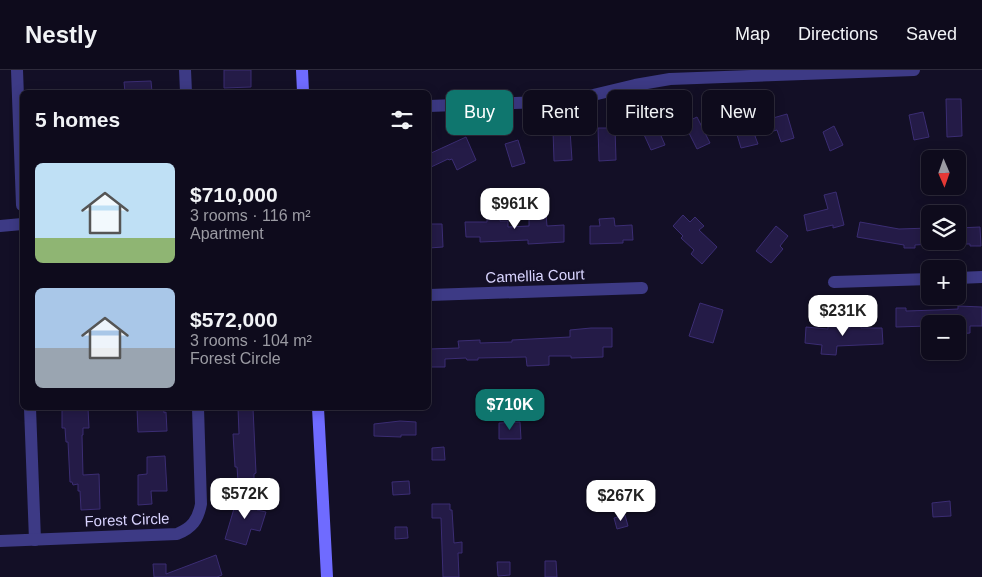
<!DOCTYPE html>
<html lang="en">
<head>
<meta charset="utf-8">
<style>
  :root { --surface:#0e0b1c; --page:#1c1929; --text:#f1f3f6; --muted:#9b9ba3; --line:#2e2b3b; --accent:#0f766e }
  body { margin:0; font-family:Arial,sans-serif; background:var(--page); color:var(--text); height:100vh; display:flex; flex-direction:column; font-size:19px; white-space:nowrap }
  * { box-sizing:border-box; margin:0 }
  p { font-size:16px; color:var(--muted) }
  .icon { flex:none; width:28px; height:28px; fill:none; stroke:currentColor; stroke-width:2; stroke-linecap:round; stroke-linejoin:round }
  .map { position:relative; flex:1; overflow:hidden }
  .drawer { position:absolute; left:20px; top:20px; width:411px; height:320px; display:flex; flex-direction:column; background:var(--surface); border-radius:8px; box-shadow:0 2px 12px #0003,0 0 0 1px var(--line) }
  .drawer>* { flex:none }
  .hud { position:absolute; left:446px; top:20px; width:460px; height:45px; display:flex; gap:10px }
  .needle { width:32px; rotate:178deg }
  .buttons { position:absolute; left:921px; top:80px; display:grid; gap:10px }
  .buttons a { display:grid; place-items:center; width:45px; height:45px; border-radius:8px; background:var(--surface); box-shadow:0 2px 12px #0003,0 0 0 1px var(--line); font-size:25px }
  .price { position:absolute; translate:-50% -42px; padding:0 11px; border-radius:10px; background:#fff; color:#222; font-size:16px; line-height:32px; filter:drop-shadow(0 1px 2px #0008) }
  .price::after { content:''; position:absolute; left:50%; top:30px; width:15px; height:11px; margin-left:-8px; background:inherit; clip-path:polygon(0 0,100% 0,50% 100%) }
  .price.current { background:var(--accent); color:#fff }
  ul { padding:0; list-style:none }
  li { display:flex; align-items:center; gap:15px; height:125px; padding:0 15px }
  li span { display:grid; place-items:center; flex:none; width:140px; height:100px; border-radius:8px; color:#555 }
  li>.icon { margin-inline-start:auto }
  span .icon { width:60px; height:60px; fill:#fffc; stroke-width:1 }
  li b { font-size:21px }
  h2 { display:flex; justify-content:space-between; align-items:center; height:60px; padding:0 15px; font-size:21px }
  .tag { padding:0 18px; border-radius:8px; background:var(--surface); box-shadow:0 2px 12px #0003,0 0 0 1px var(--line); font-size:18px; line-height:45px }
  .tag.current { background:var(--accent); color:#fff }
  header { display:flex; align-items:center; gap:30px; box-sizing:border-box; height:70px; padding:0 25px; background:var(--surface); border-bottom:1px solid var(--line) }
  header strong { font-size:24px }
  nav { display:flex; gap:28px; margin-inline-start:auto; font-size:18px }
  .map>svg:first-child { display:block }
  .building { fill:#241b47; stroke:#3b2d73 }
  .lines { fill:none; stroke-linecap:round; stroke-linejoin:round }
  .street { stroke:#3d3a85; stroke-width:12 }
  .secondary { stroke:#6f6bff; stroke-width:12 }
  .labels { text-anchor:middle; stroke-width:5; stroke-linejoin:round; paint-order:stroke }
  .street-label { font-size:15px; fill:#d9d4ff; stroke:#130f26 }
</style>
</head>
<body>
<header>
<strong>Nestly</strong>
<nav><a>Map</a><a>Directions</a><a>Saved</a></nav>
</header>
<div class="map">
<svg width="982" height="507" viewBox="0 0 982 507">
  <rect width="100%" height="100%" fill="#130f26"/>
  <g class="building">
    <path d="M224,0H251V17L224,18Z"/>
    <path d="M151,11L152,22H125L124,12Z"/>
    <path d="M946,29H961L962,66L947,67Z"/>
    <path d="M923,42L929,67L914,70L909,45Z"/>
    <path d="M749,43L752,54L787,44L794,68L781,72L777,60L755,66L758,74L741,78L732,48Z"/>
    <path d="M697,47L710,73L697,79L684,53Z"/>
    <path d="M655,52L665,75L651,80L641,58Z"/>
    <path d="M834,56L843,75L830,81L823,62Z"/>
    <path d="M598,58H615L616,90L599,91Z"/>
    <path d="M553,60H570L572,90L554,91Z"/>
    <path d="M466,67L476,90L457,100L452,89L449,90L448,89L429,98V84Z"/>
    <path d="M518,70L525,93L512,97L505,74Z"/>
    <path d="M836,122L844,155L833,158V155L807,161L804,145L828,139L824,125Z"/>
    <path d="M487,141H500V151H508V157L529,156V145L546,144L547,156L564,155V172L528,174V170L480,172V167H466L465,152H487Z"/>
    <path d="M683,145L690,152L695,147L704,156L699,160L717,177L702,194L691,184L694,180L681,168L683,166L673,156Z"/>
    <path d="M614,148L615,156L632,155L633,170H623V173L590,174V156H600L599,149Z"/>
    <path d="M860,152L899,159L930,158V174L915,175V178H904V175L857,167Z"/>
    <path d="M429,154H442L443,177L429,178Z"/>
    <path d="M776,156L788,166L780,176L783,179L771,193L756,181Z"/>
    <path d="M980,157L981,176H970V174H958V158Z"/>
    <path d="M700,233L723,240L713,273L689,266Z"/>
    <path d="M958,236L982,237V256H970V263L958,264V254H928V256L896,257V238H906V241L937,240L958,239Z"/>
    <path d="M828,256L850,258V256H861V258H882L883,274L837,276L836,285L821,284L822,275L805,273L806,257L828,259Z"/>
    <path d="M591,258H612V277H603V287L571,288V286H549V295L527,296L526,287L478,288V290H467L466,288L445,289V297H429V279L459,278L458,271L480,270V273L512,272V270L570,267V260Z"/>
    <path d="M62,338H88L89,358H83V365H82L83,405L99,404L100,439L81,440L80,421H78V414L73,415L72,412H70L68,372H66L65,358H62Z"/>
    <path d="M137,338H164V343L166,342L167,361L138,362Z"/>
    <path d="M238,338H253L256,403L254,404V410L238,411L237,397H235L233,364H239Z"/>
    <path d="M400,351L416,352V365H401V367L374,366V354Z"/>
    <path d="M520,352L521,369H499V353Z"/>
    <path d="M444,377L445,390H432V378Z"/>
    <path d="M165,386L167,421H151L152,434L138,435V405L147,404V387Z"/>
    <path d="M409,411L410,424L393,425L392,412Z"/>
    <path d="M238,425L260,431L257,440L266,442L260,461L251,459L246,475L225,469Z"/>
    <path d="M950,431L951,446L933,447L932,433Z"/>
    <path d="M432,434H450V440H452L454,473L462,472V483H458L459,507H443L441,448H432Z"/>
    <path d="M625,445L628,456L617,459L614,448Z"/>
    <path d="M395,457H407L408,468L395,469Z"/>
    <path d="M216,485L222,505L217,507H154L153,494H166V504Z"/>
    <path d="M545,491H556L557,507H545Z"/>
    <path d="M497,492H510V505L498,506Z"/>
  </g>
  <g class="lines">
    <g class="street">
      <path d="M17,0L22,135"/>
      <path d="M185,0L186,22"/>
      <path d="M429,36L568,31L635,15L670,9L914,0"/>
      <path d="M0,156L22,154"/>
      <path d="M958,208L982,207"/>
      <path d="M834,212L930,209"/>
      <path d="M429,225L642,218"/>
      <path d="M30,338L35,470"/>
      <path d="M0,471L177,464C192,458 198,450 201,434L198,338"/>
    </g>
    <g class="secondary">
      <path d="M302,0L303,22"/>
      <path d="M318,338L327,507"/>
    </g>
  </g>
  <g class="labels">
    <g class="street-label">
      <text transform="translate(535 206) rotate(-2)" y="5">Camellia Court</text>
      <text transform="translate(127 450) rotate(-2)" y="5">Forest Circle</text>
    </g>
  </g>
</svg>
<div class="buttons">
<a><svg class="needle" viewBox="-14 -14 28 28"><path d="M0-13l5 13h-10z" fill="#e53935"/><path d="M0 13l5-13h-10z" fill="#9b9ba3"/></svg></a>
<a><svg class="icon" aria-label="layers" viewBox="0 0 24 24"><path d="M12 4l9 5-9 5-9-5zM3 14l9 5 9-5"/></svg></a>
<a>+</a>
<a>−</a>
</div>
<b class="price" style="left:515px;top:160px">$961K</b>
<b class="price" style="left:843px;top:267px">$231K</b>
<b class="price current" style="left:510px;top:361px">$710K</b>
<b class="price" style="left:245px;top:450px">$572K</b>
<b class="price" style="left:621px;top:452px">$267K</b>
<div class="hud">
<a class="tag current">Buy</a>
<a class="tag">Rent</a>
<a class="tag">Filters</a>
<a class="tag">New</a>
</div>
<section class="drawer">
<h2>5 homes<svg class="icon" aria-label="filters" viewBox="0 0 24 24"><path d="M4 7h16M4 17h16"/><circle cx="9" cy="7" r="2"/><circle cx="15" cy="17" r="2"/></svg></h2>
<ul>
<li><span style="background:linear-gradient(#bfe0f5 75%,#8fb573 0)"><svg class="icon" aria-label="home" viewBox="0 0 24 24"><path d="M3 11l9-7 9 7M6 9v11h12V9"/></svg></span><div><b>$710,000</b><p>3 rooms · 116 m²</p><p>Apartment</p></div></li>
<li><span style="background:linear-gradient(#a9c7e8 60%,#9aa5b1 0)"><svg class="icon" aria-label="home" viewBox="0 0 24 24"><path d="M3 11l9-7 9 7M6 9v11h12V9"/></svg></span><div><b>$572,000</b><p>3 rooms · 104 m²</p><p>Forest Circle</p></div></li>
</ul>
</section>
</div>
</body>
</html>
